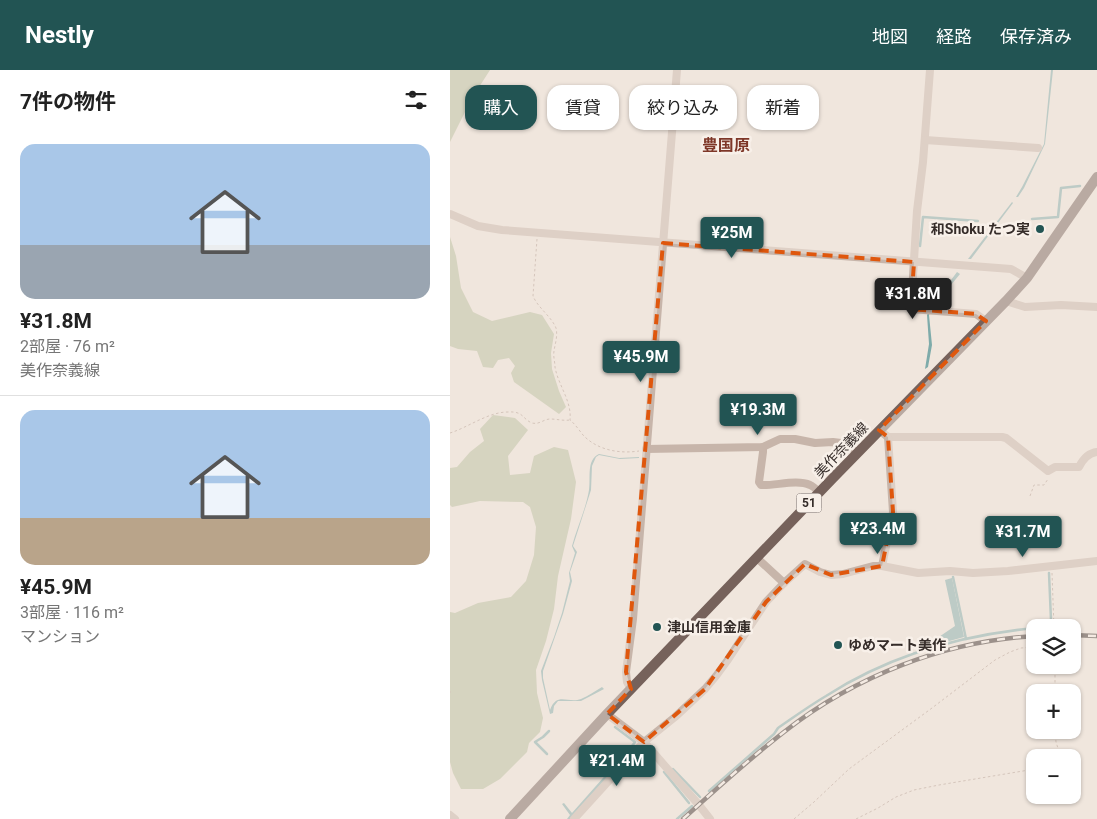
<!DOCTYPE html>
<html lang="ja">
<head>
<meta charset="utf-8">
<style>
  :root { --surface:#fff; --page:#f2f2f2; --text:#222; --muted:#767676; --line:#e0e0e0; --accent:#225453 }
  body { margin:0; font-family:Roboto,"Noto Sans JP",sans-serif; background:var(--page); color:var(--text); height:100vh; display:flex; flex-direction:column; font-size:19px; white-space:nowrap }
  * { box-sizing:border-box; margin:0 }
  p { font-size:16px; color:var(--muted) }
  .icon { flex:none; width:28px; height:28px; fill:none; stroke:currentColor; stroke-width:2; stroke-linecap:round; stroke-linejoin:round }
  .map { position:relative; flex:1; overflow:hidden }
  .sheet { display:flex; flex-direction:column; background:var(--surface); width:450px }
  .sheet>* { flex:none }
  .banner { position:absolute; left:15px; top:15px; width:475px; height:45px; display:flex; gap:10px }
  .controls { position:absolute; left:576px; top:549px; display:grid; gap:10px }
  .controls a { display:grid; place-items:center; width:55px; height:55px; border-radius:10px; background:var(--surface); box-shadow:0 1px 4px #0004; font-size:25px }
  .price { position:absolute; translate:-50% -42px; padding:0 11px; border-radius:5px; background:var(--accent); color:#fff; font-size:16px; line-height:32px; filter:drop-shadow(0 1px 2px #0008) }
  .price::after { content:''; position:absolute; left:50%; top:30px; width:15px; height:11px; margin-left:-8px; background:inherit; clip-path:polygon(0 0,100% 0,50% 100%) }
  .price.current { background:#222; color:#fff }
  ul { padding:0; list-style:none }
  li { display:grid; align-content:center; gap:10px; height:265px; padding:0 20px }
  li+li { border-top:1px solid var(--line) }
  li span { display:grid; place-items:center; height:155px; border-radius:15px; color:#555 }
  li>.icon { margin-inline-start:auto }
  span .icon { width:90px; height:90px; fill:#fffc; stroke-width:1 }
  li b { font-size:21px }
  h2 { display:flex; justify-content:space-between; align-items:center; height:60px; padding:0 20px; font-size:21px }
  .tag { padding:0 18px; border-radius:15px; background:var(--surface); box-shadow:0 1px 4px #0004; font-size:18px; line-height:45px }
  .tag.current { background:var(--accent); color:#fff }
  header { display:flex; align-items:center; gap:30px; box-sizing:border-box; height:70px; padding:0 25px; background:var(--accent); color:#fff }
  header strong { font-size:24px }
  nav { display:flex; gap:28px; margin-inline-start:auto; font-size:18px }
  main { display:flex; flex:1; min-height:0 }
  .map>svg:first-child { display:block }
  .green { fill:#b6be9e }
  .water { fill:#7eabaa }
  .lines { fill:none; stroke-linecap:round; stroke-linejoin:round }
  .stream { stroke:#7eabaa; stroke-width:2.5 }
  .path { stroke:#b39f94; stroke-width:1; stroke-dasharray:2.5 2.5; stroke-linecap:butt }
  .minor { stroke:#c7b5aa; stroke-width:8 }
  .major { stroke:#76625b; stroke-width:10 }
  .rail-casing { stroke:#352c29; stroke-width:4.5 }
  .rail { stroke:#f8f0e9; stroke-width:2.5; stroke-dasharray:8; stroke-linecap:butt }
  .marked { fill:none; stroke:#df570d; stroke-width:4; stroke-dasharray:10 6; stroke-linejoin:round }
  .poi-dot { fill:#225453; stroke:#f8f0e9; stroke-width:2 }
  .labels { text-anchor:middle; stroke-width:5; stroke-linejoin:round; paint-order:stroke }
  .shield { fill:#f8f0e9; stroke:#706763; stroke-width:1 }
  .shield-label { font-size:12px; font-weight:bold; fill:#352c29 }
  .poi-label { font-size:14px; font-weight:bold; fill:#352c29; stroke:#f8f0e9; text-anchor:start }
  .street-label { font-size:14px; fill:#352c29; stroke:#f8f0e9 }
  .quarter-label { font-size:16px; font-weight:bold; fill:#7e3728; stroke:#f8f0e9 }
</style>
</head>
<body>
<header>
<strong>Nestly</strong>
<nav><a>地図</a><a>経路</a><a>保存済み</a></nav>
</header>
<main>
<section class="sheet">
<h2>7件の物件<svg class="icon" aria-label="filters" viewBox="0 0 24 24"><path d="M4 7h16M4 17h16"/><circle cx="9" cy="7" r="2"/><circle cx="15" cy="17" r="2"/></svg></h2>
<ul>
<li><span style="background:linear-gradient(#a9c7e8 65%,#9aa5b1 0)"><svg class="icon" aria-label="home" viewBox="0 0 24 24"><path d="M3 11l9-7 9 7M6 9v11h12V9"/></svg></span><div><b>¥31.8M</b><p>2部屋 · 76 m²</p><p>美作奈義線</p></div></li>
<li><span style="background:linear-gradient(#a9c7e8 70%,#b9a48a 0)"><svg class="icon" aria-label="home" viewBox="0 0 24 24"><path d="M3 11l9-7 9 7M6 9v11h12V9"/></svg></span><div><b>¥45.9M</b><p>3部屋 · 116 m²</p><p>マンション</p></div></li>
</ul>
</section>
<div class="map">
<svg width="647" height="749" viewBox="0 0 647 749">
  <rect width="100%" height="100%" fill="#f0e6dd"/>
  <g class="green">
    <path d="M0,0H40L22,28L0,72Z"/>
    <path d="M0,167L6,186L11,218L23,242L42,251L80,242L92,245L104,264L101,283L102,299L109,321L116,337L109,344L64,312L61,303L65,296L59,288L48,290L43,298L33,297L27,281L8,279L0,276Z"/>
    <path d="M43,345L65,348L78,360L58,386L60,405L80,403L84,386L104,377L118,380L126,412L121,449L108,506L104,539L96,571L86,600L87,623L93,648L90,662L79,673L77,682L50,709L33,719H11L3,703L0,692V542L5,543L28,533L61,527L76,511L84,485L86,457L80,437L73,432L30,431L2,437L0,435V398L7,397L20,382L34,371L30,359Z"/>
  </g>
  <g class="water">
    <path d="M601,0H603L595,74L574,118L568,127H566L572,117L594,74Z"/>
    <path d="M562,132L563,133L521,189H518Z"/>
    <path d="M507,202L510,204L483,237L479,245L482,275L478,297L475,299L479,274L477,245L481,237Z"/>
    <path d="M149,384L169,388L189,387V388L170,389L149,385L146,387L142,396L141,420L123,476L127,482L120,502L122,511L113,544L93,601V608L100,640C107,621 118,634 131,629C138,626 145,621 152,617L154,619L131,631H108L104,636L103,643L100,644L92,610L91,601L104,567L112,543L120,511L119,503L125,483L122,476C127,457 136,439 139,420C141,408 136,390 149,384Z"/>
    <path d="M502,508L514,567L481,576L480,573L505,556L495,510Z"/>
    <path d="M168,691L169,692L155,710L130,737L122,749H117L120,745L112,734L114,733L122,743Z"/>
  </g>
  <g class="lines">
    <g class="stream">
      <path d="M582,149L608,147L611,118L630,116"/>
      <path d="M470,176L473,147L528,151"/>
      <path d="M503,507L516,569"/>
      <path d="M589,558L599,556L601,550L599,503"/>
      <path d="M165,657L185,672L182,676"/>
      <path d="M97,684L85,672L93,667L99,661"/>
      <path d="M223,699L250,727"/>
      <path d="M214,702L239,733"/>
      <path d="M259,721L324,664L328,658C344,647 359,636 376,626C438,586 512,565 585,558"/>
      <path d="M227,749L242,736"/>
    </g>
    <g class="path">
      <path d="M87,169L83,226C88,238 101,246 106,258C108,266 105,274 104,281C103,286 105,292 105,297C108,315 122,331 120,350C125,354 129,360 133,365C147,380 169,384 189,381"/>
      <path d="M0,363C19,357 38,342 58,342C74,341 72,349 82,353C89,355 94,349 100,349C107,349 113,351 120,350"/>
      <path d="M580,426L584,415H594L598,409"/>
      <path d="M602,503L604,558"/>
      <path d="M605,595V622"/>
      <path d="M0,621V623"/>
      <path d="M605,660L606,672L611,688"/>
      <path d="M344,749L364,732L399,699L482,638L545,590L560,582L571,578L585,577"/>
      <path d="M406,749L428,738L446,727L464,720L489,715L585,699"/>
    </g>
    <g class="minor">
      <path d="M480,0L473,92L467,141L461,239L526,244L536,251"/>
      <path d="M475,70L588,78"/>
      <path d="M0,144L28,156L52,160L561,199L577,208"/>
      <path d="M556,231L575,237L611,235L647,237"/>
      <path d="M429,360L438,367H552L556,368L598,401L605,397H629C633,389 638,383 647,382"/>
      <path d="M313,377V382L309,412L311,415C325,416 347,409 360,415C363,416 367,420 369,422"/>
      <path d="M196,379L313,377L330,369H345L365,373L383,372L391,373L400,377L407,383"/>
      <path d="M307,488L334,513"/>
      <path d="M432,496L443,442L438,367"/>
      <path d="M181,619L177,612L176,602L183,549L227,0"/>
      <path d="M157,644L194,672L249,735L260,749"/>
      <path d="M0,745L5,749"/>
      <path d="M124,749L194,672L225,647L255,619L266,606L277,591L316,532L334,513L355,494L370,502L381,505L393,504L423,496H432L468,503L500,501L523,503L558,501L647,491"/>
    </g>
    <path class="major" d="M60,749L157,644L383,408L556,231L577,208L647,107"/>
    <g class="rail-casing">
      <g id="rail">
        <path d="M622,565L647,566"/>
        <path d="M233,749C266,719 299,689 334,662C405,606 495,571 585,566"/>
      </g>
    </g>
    <use href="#rail" class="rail"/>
  </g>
  <path d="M0 0H647V749H0ZM213,173L464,192L461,239L526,244L536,251L429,360L438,367L443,442L432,496L381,505L355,494L316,532L255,619L194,672L157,644L181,619L176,602Z" fill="#f0e6dd" fill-opacity=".55" fill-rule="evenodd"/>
  <path class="marked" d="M213,173L464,192L461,239L526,244L536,251L429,360L438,367L443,442L432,496L381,505L355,494L316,532L255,619L194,672L157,644L181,619L176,602Z"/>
  <g class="poi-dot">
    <circle cx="590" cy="159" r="5"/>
    <circle cx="207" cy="557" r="5"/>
    <circle cx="388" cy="575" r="5"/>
  </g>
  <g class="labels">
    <rect class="shield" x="346.5" y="423.5" width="25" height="19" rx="4"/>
    <g class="shield-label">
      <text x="359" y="437">51</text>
    </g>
    <g class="poi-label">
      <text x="580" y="164" text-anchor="end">和Shoku たつ実</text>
      <text x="217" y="562">津山信用金庫</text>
      <text x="398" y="580">ゆめマート美作</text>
    </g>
    <g class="street-label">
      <text transform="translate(391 380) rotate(-46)" y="5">美作奈義線</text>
    </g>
    <g class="quarter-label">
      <text x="276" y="81">豊国原</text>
    </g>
  </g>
</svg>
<div class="controls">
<a><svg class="icon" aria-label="layers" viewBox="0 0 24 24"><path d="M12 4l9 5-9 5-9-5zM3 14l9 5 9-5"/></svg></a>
<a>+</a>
<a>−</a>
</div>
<b class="price" style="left:282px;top:189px">¥25M</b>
<b class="price current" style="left:463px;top:250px">¥31.8M</b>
<b class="price" style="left:191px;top:313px">¥45.9M</b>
<b class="price" style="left:308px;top:366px">¥19.3M</b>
<b class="price" style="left:428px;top:485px">¥23.4M</b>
<b class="price" style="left:573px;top:488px">¥31.7M</b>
<b class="price" style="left:167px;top:717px">¥21.4M</b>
<div class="banner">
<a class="tag current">購入</a>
<a class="tag">賃貸</a>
<a class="tag">絞り込み</a>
<a class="tag">新着</a>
</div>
</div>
</main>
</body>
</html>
